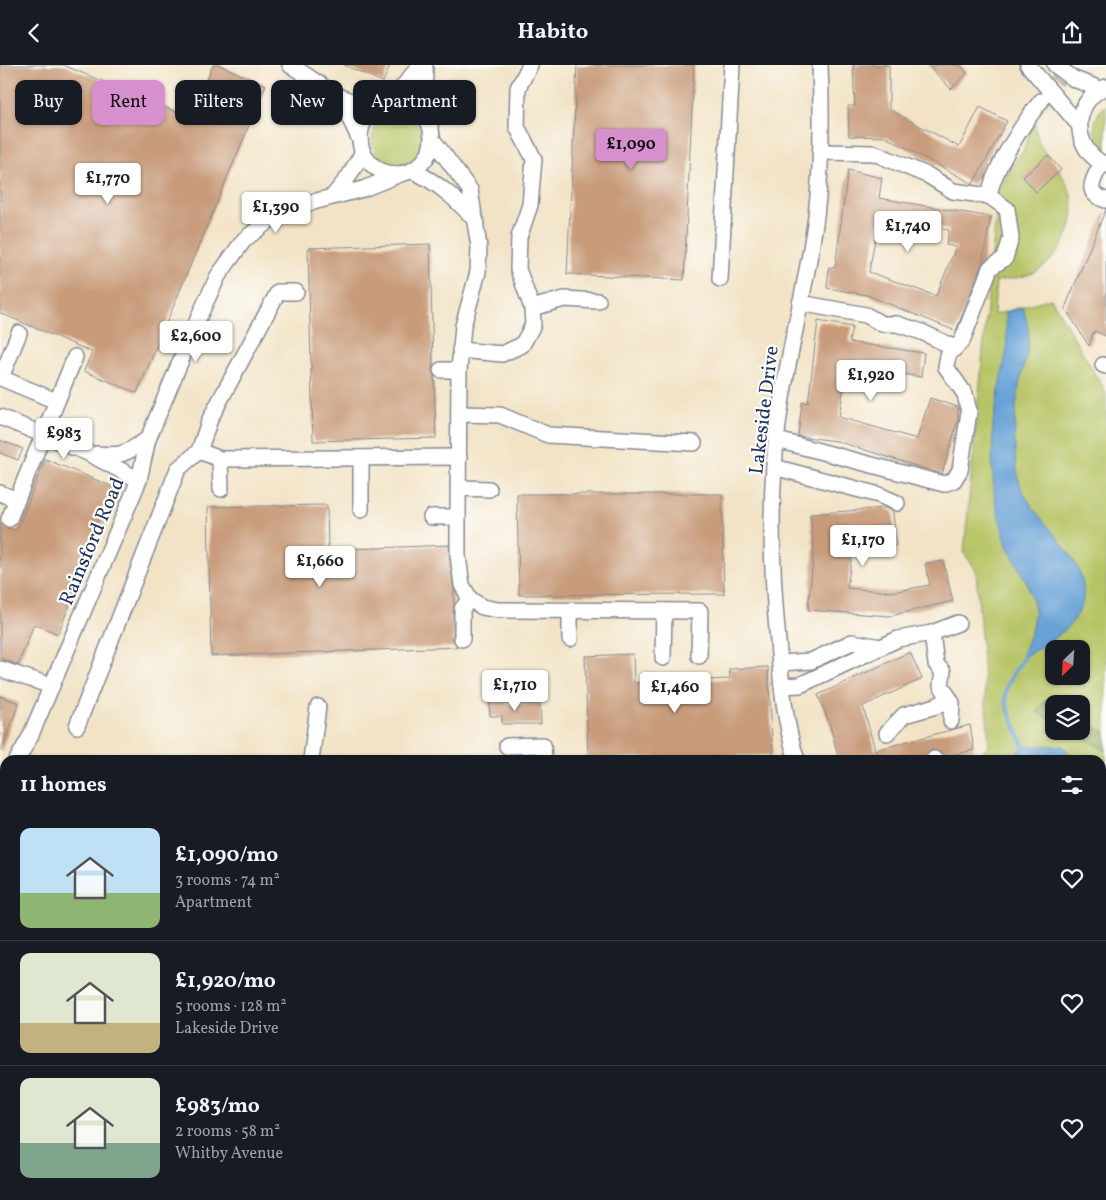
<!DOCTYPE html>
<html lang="en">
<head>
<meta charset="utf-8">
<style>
  :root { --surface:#171b24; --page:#242831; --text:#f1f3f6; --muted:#9ea1a6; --line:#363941; --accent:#d690ce }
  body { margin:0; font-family:Vollkorn,serif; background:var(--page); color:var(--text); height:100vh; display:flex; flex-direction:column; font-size:19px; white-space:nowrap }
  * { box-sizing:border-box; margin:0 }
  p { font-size:16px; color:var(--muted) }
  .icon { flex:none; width:28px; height:28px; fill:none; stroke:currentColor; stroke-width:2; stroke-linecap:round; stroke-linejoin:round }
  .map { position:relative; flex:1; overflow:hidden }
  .details { position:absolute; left:0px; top:690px; width:1106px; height:445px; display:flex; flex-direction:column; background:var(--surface); border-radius:15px 15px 0 0; box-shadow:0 1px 4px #0004 }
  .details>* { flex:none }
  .hud { position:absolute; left:15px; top:15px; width:500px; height:45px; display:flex; gap:10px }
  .needle { width:32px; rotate:205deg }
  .controls { position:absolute; left:1045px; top:575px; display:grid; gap:10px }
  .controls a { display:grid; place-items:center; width:45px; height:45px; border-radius:10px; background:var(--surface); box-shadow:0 1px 4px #0004; font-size:25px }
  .price { position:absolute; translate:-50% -42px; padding:0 11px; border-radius:5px; background:#fff; color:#222; font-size:16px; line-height:32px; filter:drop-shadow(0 1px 2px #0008) }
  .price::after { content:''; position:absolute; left:50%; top:30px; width:15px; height:11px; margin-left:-8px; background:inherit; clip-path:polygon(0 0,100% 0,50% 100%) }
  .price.current { background:var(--accent); color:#111 }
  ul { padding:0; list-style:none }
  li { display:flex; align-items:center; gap:15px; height:125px; padding:0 20px }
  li+li { border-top:1px solid var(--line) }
  li span { display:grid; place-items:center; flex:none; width:140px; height:100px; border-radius:10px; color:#555 }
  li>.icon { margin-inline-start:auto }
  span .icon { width:60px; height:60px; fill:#fffc; stroke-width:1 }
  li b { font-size:21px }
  h2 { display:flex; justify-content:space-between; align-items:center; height:60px; padding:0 20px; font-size:21px }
  .tag { padding:0 18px; border-radius:10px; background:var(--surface); box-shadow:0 1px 4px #0004; font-size:18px; line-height:45px }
  .tag.current { background:var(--accent); color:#111 }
  header { display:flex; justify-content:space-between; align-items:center; height:65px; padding:0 20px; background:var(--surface); font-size:22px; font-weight:700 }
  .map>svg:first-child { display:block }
  .green { fill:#b7c466; stroke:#697a62; fill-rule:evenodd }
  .forest { fill:#91aa5b; stroke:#566c5c }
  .water { fill:#67a2d7; stroke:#41689a }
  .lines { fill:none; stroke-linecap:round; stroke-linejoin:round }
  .stream { stroke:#67a2d7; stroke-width:4 }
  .building { fill:#c89b7a; fill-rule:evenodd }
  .minor-tunnel { stroke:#c7bfb1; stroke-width:15; stroke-dasharray:15 8; stroke-linecap:butt }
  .minor-casing { stroke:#868992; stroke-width:18 }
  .minor { stroke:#fff; stroke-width:15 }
  .labels { text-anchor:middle; stroke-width:4.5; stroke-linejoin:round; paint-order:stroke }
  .street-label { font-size:20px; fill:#1b2f5e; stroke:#fdfcf7 }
</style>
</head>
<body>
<header><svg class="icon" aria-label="back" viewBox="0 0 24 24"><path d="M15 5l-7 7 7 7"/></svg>Habito<svg class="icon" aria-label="share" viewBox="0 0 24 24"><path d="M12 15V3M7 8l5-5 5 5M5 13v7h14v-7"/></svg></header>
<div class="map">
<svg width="1106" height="1135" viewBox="0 0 1106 1135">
  <rect width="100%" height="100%" fill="#fdfcf7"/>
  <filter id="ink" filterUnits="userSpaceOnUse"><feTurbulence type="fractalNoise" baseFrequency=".02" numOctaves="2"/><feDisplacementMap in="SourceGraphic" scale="10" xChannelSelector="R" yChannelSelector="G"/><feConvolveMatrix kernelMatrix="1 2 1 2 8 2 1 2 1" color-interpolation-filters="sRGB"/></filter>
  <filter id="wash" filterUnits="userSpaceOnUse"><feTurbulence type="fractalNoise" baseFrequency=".0096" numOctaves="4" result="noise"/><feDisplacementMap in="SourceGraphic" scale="20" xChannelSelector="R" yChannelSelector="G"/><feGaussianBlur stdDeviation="1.12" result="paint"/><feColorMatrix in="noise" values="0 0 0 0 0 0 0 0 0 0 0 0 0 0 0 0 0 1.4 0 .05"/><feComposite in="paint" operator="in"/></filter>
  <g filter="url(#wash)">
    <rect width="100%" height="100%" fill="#f2e3c6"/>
    <g class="green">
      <path d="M1106,40V86C1090,75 1091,52 1106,40Z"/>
      <circle cx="397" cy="75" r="25"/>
      <path d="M1035,53C1034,84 1053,94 1066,117C1084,149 1064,193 1033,208C1021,213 1009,214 996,216L994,250L1051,233L1106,328V736H1101V695H976L989,680L976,505L964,488L998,126L1020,89L1023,87ZM1054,584H1081V611H1054ZM1054,639H1081V666H1054Z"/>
      <path d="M742,1130H984L983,1135H742Z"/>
    </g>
    <g class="forest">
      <path d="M1046,635L1054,639V657L1037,647Z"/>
      <path d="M1081,653L1106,668V686L1070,666H1081Z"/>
      <path d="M984,1130H1006V1135H983Z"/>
    </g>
    <g class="water">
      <path d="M1023,243C1034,274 1026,288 1020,317C1014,347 1012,386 1019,416C1030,456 1090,490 1083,534C1078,563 1047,578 1025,591L1022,590L1031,567L1035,544L1027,518L1007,481L995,435L992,403L993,357L1007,284L1006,247Z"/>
      <path d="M1023,681H1063L1073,694L1012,695Z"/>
    </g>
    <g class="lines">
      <path class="stream" d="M1023,681C1007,635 992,637 1025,591"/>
    </g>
    <g id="blocks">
      <g class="building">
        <path d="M0,0H63L191,53L213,0H219L266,20L137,328L84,306L92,287L0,248Z"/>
        <path d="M344,0H390L383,17Z"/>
        <path d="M577,0H694L684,215L567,209Z"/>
        <path d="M853,0H889V44L959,82L980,42L1007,56L973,119L886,72L849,71L848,41H855Z"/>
        <path d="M928,0H960L967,8L951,24Z"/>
        <path d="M1048,90L1061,105L1036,127L1023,112Z"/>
        <path d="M848,105L882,113L879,133L991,152L982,199L956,266L867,230L827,223L829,202L835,203ZM879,153L949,165L946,180L956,182L936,231L869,207Z"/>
        <path d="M1106,144V271L1094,266L1089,281L1065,243Z"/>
        <path d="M430,179L433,300L432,305L434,311L436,373L313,376L308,183Z"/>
        <path d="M818,256L852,262L849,277L924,288L921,312L847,300L839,352L917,374L930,333L958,342V355L942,409L836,376L798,371L802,337L808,338Z"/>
        <path d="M0,375L23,384L18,395L0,388Z"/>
        <path d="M45,394L116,423L58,569L34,559L18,600L0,593V458L6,463L17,465Z"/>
        <path d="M517,429H722L724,529L519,530Z"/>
        <path d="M327,440L328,485L449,480L454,526L453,574L457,582L211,591L208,442Z"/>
        <path d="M885,443L893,447L896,481L853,485L847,523L892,527L930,520L925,499L943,496L953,536L890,551L808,545L814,482L810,449Z"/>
        <path d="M910,587L922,614L863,641L875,685L970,660L974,685L944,692L940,687L932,685L927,688L925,695H839L830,660L818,630Z"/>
        <path d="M633,589L634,618L730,614L729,604L768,602L773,690L588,694L585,591Z"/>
        <path d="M0,631L19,638L1,686H0Z"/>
        <path d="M489,633H506V639H540L541,659H502V651H490Z"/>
      </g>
    </g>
  </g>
  <g filter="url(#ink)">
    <use href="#blocks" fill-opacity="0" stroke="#868992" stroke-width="1"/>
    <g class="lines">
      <path class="minor-tunnel" d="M1042,35L1069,0"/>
      <g class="minor-casing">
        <g id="minor">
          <path d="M290,0C325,21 337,38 380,42"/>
          <path d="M1028,0L1079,60"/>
          <path d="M1055,0L1074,14L1100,24"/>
          <path d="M1106,22C1071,36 1071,85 1106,100"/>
          <path d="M333,30L349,52L360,75"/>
          <circle cx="396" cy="73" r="36"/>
          <path d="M390,38L420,0"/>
          <path d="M424,50L425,0"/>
          <path d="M433,75L470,125L479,182L478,207L463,261L459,305L458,452V491L462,520L470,534L482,542L498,545L700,546L699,591"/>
          <path d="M822,87L874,88L929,111L953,126L989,131"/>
          <path d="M1102,98C1094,113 1082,128 1106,135"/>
          <path d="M413,106C439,118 457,135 476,156"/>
          <path d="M334,130L349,111L363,87"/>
          <path d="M720,214L732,0"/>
          <path d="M800,238L866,250L882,259H897L922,267L955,283"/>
          <path d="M532,243L564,234L598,236"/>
          <path d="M19,268L1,313L56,336"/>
          <path d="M460,285L502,289L522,280L533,260L532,243L518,204L519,172L530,140L534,94L517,62L518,23L530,0"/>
          <path d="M1103,300L1106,301"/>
          <path d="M441,305H459"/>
          <path d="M460,349L500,350L548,370L694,378"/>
          <path d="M0,352L88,388L139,415"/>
          <path d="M777,375L944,419L954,415L960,405L969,347L965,329L946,302L948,290L962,276L990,203L1005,193L1011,173L1007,144L989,131C993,104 1024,57 1041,36"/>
          <path d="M74,383L80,366"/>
          <path d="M199,386L210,354L278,227H296"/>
          <path d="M97,389C122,392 127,388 148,374"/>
          <path d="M361,393V445"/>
          <path d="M220,394L221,424"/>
          <path d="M774,402L879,430L897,438"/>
          <path d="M459,423L489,424"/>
          <path d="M0,428L17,435"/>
          <path d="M431,452H458"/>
          <path d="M9,454L75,292"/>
          <path d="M570,546V574"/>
          <path d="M932,568L936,599L943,607L941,620L952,638L951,656"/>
          <path d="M462,574V544L470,534"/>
          <path d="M663,593L664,546"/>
          <path d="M780,598L811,596L852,577L881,582"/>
          <path d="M0,604L52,621"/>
          <path d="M782,621L800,620L898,574L932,568L958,558"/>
          <path d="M77,661L178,404L199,386L220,394L459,392"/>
          <path d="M887,668L904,650L936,641L950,634"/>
          <path d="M507,681L543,680L544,695"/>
          <path d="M934,694L935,695"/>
          <path d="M17,695L30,672L139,415L148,374L201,247L218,211L244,175L272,153L309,138L363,124L398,110"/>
          <path d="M311,695L318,642"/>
          <path d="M797,695C784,657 781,615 778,576C771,504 769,431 778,360C787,290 807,221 816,151C822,101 822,51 820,0"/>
          <path d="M0,724L5,716"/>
          <path d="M1101,749L1106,748"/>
          <path d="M1101,929L1106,928"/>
          <path d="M0,941L5,943"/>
          <path d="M218,1135V1130"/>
          <path d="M431,1135H449"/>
          <path d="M746,1135V1130"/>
          <path d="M971,1135L972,1130"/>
        </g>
      </g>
      <use href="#minor" class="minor"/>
    </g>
  </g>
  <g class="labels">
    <g class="street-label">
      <text transform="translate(763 345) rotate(-83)" y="7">Lakeside Drive</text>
      <text transform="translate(91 476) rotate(-67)" y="7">Rainsford Road</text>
    </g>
  </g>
</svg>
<div class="controls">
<a><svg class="needle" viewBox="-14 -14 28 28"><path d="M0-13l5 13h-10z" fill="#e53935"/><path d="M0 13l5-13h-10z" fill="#9ea1a6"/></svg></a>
<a><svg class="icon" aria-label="layers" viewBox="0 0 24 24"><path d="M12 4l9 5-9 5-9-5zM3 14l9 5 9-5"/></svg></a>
</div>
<b class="price current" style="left:631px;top:106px">£1,090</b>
<b class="price" style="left:108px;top:140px">£1,770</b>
<b class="price" style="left:276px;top:169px">£1,390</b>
<b class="price" style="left:908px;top:188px">£1,740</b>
<b class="price" style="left:196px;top:298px">£2,600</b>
<b class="price" style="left:871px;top:337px">£1,920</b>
<b class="price" style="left:64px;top:395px">£983</b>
<b class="price" style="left:863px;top:502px">£1,170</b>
<b class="price" style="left:320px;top:523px">£1,660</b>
<b class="price" style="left:515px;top:647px">£1,710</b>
<b class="price" style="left:675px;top:649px">£1,460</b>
<div class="hud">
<a class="tag">Buy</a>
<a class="tag current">Rent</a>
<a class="tag">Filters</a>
<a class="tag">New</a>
<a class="tag">Apartment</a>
</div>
<section class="details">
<h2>11 homes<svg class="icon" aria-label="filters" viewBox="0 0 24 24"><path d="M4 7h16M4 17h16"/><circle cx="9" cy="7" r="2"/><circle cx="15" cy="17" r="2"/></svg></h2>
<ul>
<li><span style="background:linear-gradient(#bfe0f5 65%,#8fb573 0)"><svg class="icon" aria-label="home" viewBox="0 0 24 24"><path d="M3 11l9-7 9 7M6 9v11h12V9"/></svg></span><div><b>£1,090/mo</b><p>3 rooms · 74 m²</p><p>Apartment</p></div><svg class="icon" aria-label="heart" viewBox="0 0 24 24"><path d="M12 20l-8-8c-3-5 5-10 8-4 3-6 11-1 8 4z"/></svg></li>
<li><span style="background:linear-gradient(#dfe7d0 70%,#c2b280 0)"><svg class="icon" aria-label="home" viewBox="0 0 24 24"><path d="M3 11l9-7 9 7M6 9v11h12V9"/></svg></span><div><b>£1,920/mo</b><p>5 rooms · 128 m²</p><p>Lakeside Drive</p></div><svg class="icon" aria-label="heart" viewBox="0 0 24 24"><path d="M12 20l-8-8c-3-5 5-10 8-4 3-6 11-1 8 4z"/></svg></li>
<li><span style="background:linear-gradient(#dfe7d0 65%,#7fa58c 0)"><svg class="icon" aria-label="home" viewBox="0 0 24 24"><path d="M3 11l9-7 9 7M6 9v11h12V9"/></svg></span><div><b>£983/mo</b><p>2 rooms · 58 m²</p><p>Whitby Avenue</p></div><svg class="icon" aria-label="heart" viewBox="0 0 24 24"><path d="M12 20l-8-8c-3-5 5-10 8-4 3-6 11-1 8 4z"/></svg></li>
</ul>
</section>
</div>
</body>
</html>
